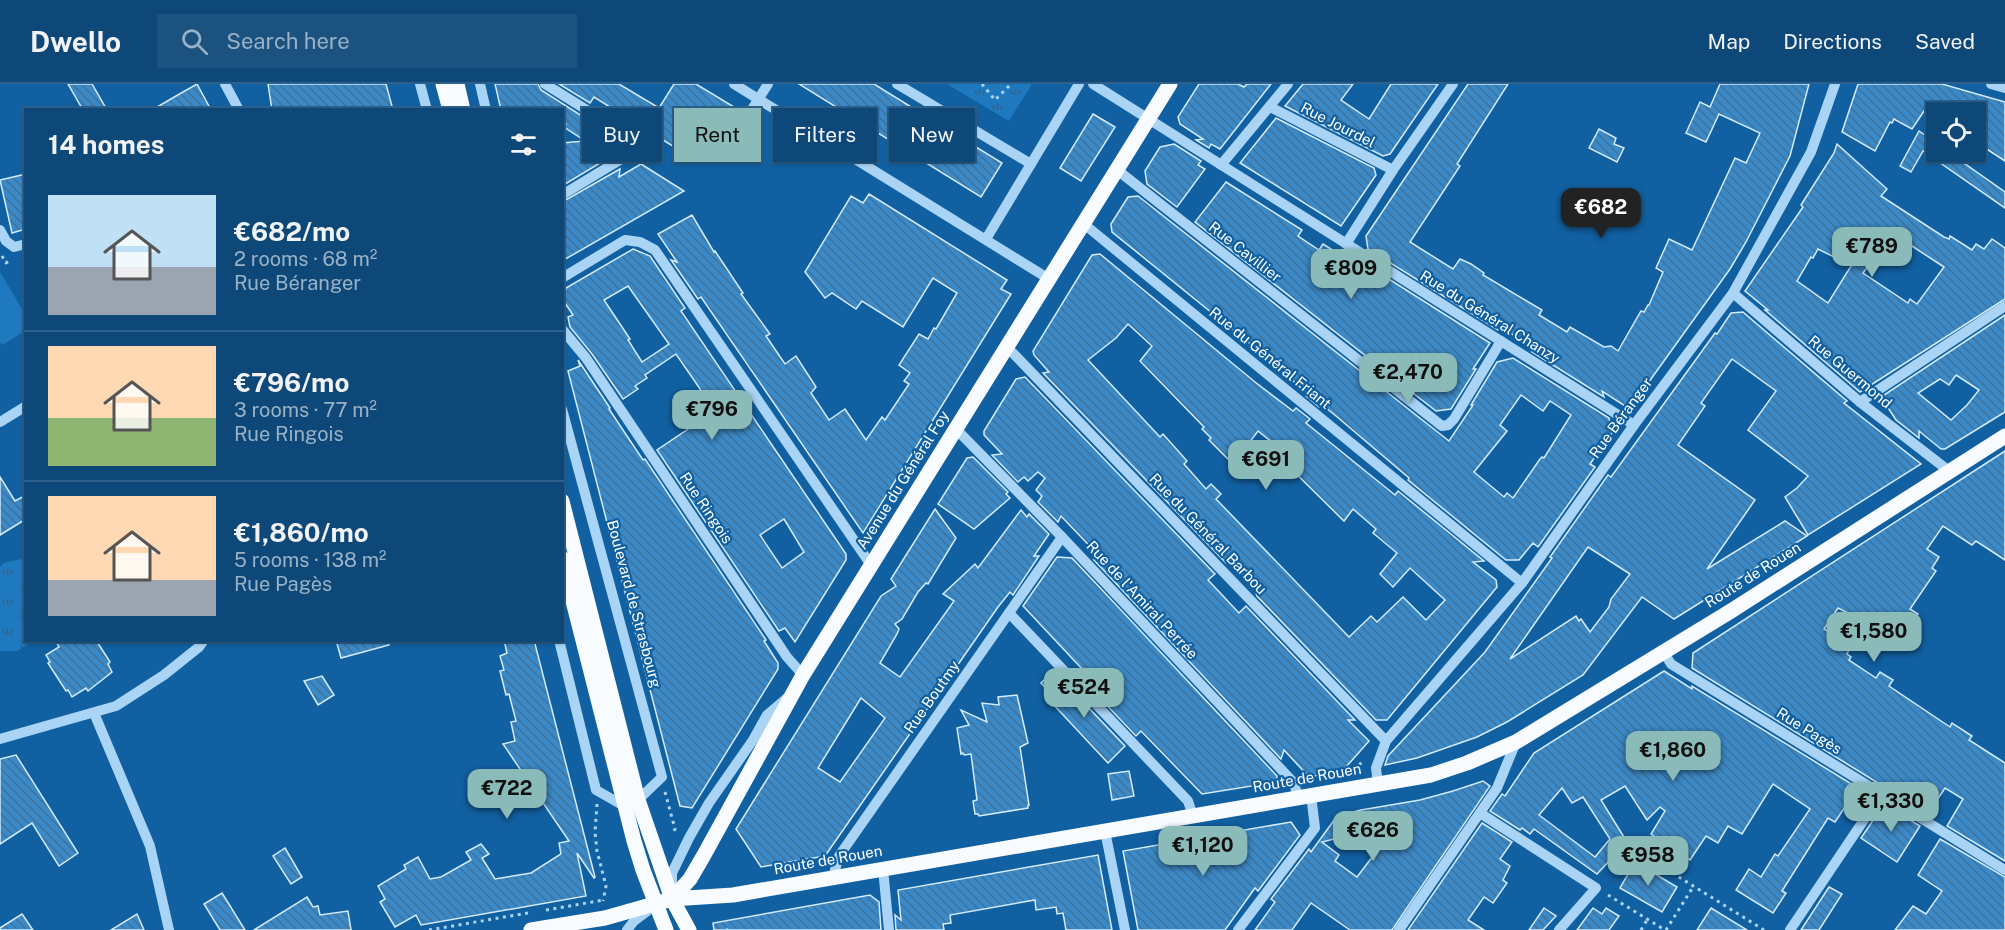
<!DOCTYPE html>
<html lang="en">
<head>
<meta charset="utf-8">
<style>
  :root { --surface:#0d4879; --page:#1b5280; --text:#f1f3f6; --muted:#9ab2c6; --line:#2d608a; --accent:#8bbbb9 }
  body { margin:0; font-family:"Public Sans",sans-serif; background:var(--page); color:var(--text); height:100vh; display:flex; flex-direction:column; font-size:22px; white-space:nowrap }
  * { box-sizing:border-box; margin:0 }
  p { font-size:20px; color:var(--muted) }
  .icon { flex:none; width:33px; height:33px; fill:none; stroke:currentColor; stroke-width:2; stroke-linecap:round; stroke-linejoin:round }
  .map { position:relative; flex:1; overflow:hidden }
  .side { position:absolute; left:24px; top:24px; width:540px; height:534px; display:flex; flex-direction:column; background:var(--surface); border-radius:0px; box-shadow:0 2px 4px #0004,0 0 0 2px var(--line) }
  .side>* { flex:none }
  .guide { position:absolute; left:582px; top:24px; width:570px; height:54px; display:flex; gap:12px }
  .tools { position:absolute; left:1926px; top:18px; display:grid; gap:12px }
  .tools a { display:grid; place-items:center; width:60px; height:60px; border-radius:0px; background:var(--surface); box-shadow:0 2px 4px #0004,0 0 0 2px var(--line); font-size:30px }
  .price { position:absolute; translate:-50% -51px; padding:0 14px; border-radius:12px; background:var(--accent); color:#111; font-size:20px; line-height:39px; filter:drop-shadow(0 2px 3px #0008) }
  .price::after { content:''; position:absolute; left:50%; top:36px; width:18px; height:14px; margin-left:-9px; background:inherit; clip-path:polygon(0 0,100% 0,50% 100%) }
  .price.on { background:#222; color:#fff }
  ul { padding:0; list-style:none }
  li { display:flex; align-items:center; gap:18px; height:150px; padding:0 24px }
  li+li { border-top:2px solid var(--line) }
  li span { display:grid; place-items:center; flex:none; width:168px; height:120px; border-radius:0px; color:#555 }
  li>.icon { margin-inline-start:auto }
  span .icon { width:72px; height:72px; fill:#fffc; stroke-width:1 }
  li b { font-size:26px }
  h2 { display:flex; justify-content:space-between; align-items:center; height:72px; padding:0 24px; font-size:26px }
  .tag { padding:0 21px; border-radius:0px; background:var(--surface); box-shadow:0 2px 4px #0004,0 0 0 2px var(--line); font-size:21px; line-height:54px }
  .tag.on { background:var(--accent); color:#111 }
  header { display:flex; align-items:center; gap:36px; box-sizing:border-box; height:84px; padding:0 30px; background:var(--surface); border-bottom:2px solid var(--line) }
  header strong { font-size:28px }
  nav { display:flex; gap:33px; margin-inline-start:auto; font-size:21px }
  .search { width:420px; height:54px; background:var(--page); display:flex; align-items:center; gap:15px; box-sizing:border-box; padding:0 21px; border-radius:0px; color:var(--muted); font-size:22px }
  .map>svg:first-child { display:block }
  .grass { fill:url(#grass-tufts) }
  .garden { fill:#1f79be }
  .building { fill:url(#building-back-hatch); stroke:#d2ebfe; stroke-width:1.5; fill-rule:evenodd }
  .lines { fill:none; stroke-linecap:round; stroke-linejoin:round }
  .path { stroke:#a9d4f5; stroke-width:3; stroke-dasharray:3 4.5; stroke-linecap:butt }
  .minor { stroke:#a9d4f5; stroke-width:10 }
  .major { stroke:#f8fbff; stroke-width:15 }
  .labels { text-anchor:middle; stroke-width:4.5; stroke-linejoin:round; paint-order:stroke }
  .street-label { font-size:15px; fill:#fff; stroke:#1160a1 }
</style>
</head>
<body>
<header>
<strong>Dwello</strong>
<div class="search"><svg class="icon" aria-label="search" viewBox="0 0 24 24"><circle cx="10" cy="10" r="6"/><path d="M15 15l6 6"/></svg>Search here</div>
<nav><a>Map</a><a>Directions</a><a>Saved</a></nav>
</header>
<div class="map">
<svg width="2005" height="846" viewBox="0 0 2005 846">
  <defs>
    <pattern id="grass-tufts" width="24" height="20" patternUnits="userSpaceOnUse" patternTransform="scale(1.5)"><rect width="24" height="20" fill="#1f79be"/><path d="M3 7l-1-3M5 7V3M7 7l1-3M15 17l-1-3M17 17v-4M19 17l1-3" fill="none" stroke="#366285"/></pattern>
    <pattern id="building-back-hatch" width="6" height="6" patternUnits="userSpaceOnUse" patternTransform="scale(1.5)"><rect width="6" height="6" fill="#3a89c8"/><path d="M-1 5l2 2M0 0l6 6M5-1l2 2" fill="none" stroke="#417196"/></pattern>
  </defs>
  <rect width="100%" height="100%" fill="#1160a1"/>
  <g class="grass">
    <path d="M947,0H1032L1009,37Z"/>
    <path d="M25,474L26,556L33,557L17,567H0V483L4,479Z"/>
  </g>
  <path class="garden" d="M0,188L25,230V247L2,261L0,258Z"/>
  <g class="building">
    <path d="M68,0H92L107,26H83Z"/>
    <path d="M197,0L211,26H152L176,12Z"/>
    <path d="M268,0H386L393,26H272Z"/>
    <path d="M495,0H538L541,6L582,32L581,34L621,59L620,67L562,102V59L585,57L564,43L566,40L562,38V26H501Z"/>
    <path d="M559,0H619L659,24L674,0H696L734,23L713,58L692,45L679,66L594,13L590,19Z"/>
    <path d="M799,0H874L1002,79L981,113Z"/>
    <path d="M1199,0H1238L1244,3L1247,0H1271L1220,65L1211,60L1209,64L1196,56L1203,55L1180,40L1178,33Z"/>
    <path d="M1303,0H1353L1341,16L1369,35L1391,0H1438L1390,70L1383,72L1285,22Z"/>
    <path d="M1468,0H1508L1457,80L1460,82L1410,158L1453,185L1460,175L1471,180L1484,189L1483,191L1542,226L1539,231L1567,248L1570,243L1604,263L1611,262L1618,267L1641,227L1644,228L1648,221H1649L1663,188L1656,184L1669,155L1692,166L1735,74L1746,79L1760,49L1719,30L1706,58L1686,49L1700,18L1710,23L1720,0H1809L1790,72L1746,158L1730,185L1633,320L1625,322L1602,307L1604,313L1532,268L1538,266L1500,243L1498,246L1368,165L1366,152Z"/>
    <path d="M1858,0H1942L2005,18V77L1976,58V44L1985,28H1936V34L1924,27L1912,45L1894,35L1892,39L1890,38L1875,67L1842,48Z"/>
    <path d="M1093,30L1115,43L1081,97L1060,84Z"/>
    <path d="M1276,34L1374,84L1376,91L1341,142L1240,79Z"/>
    <path d="M1599,45L1616,54L1614,60L1624,64L1617,78L1589,64Z"/>
    <path d="M1919,47L1936,59V68H1948L2005,108V124L1923,67L1911,88L1900,82Z"/>
    <path d="M1174,60L1201,77L1198,81L1205,85L1177,123L1147,100L1145,87L1160,63Z"/>
    <path d="M1837,60L1887,105L1881,112L1944,153L1949,155L1950,152L1972,166L1976,160L1984,165L1992,155L2005,164V215L1860,308L1765,226H1768L1745,207L1803,123L1801,121L1834,69ZM1870,149L1906,172L1912,162L1944,183L1917,220L1910,215L1908,219L1863,189L1869,181L1856,174L1828,219L1797,197L1811,173L1813,174L1818,165L1850,181Z"/>
    <path d="M641,80L684,107L562,177V118L620,85L619,93Z"/>
    <path d="M26,90V145L12,149L0,96Z"/>
    <path d="M1226,98L1302,146L1298,152L1319,166L1323,160L1375,192L1373,185L1490,259L1473,285H1476L1451,325L1436,327L1195,138Z"/>
    <path d="M869,110L1007,196L1001,205L1011,210L863,449L701,213L698,215L671,176L677,178L658,150L692,131L714,168L715,167L743,209L741,210L770,250L766,252L785,280L796,272L816,303L811,309L829,336L845,325L866,356L882,333L885,336L909,300L904,297L910,289L899,281L919,250L928,255L934,244L936,245L957,209L933,194L903,243L862,217L856,225L832,209L825,214L805,188L851,112L863,119Z"/>
    <path d="M1138,112L1449,357L1473,321H1471L1497,278L1513,274L1609,334L1612,349L1590,380L1595,383L1538,463L1533,459L1519,476H1506L1408,396L1409,394L1336,332L1321,320L1319,323L1306,312L1308,310L1249,259L1112,148L1111,140L1128,113ZM1521,311L1543,327L1550,317L1571,331L1544,374L1542,373L1540,375L1513,414L1507,409L1504,413L1474,388L1507,347L1500,341Z"/>
    <path d="M633,165L650,172L685,224L681,227L846,470V476L795,558L785,544L779,547L657,366L700,337L692,325L707,315L676,270L645,291L647,294L635,302L638,305L623,315L592,270L570,243L568,233L573,231L563,216L566,204ZM628,202L669,260L642,278L628,256L630,255L604,216ZM784,435L804,468L782,484L760,451Z"/>
    <path d="M1100,170L1255,298L1293,327L1296,324L1310,335L1306,339L1395,411L1398,407L1484,477L1473,478L1496,496L1497,503L1387,636H1376L1257,512L1253,501L1237,484L1229,476L1226,479L1043,289L1049,288L1034,271L1033,267L1092,171ZM1128,240L1152,262L1140,277L1204,343L1202,345L1211,354L1209,356L1228,375L1231,371L1236,376L1258,347L1278,363L1274,368L1344,437L1353,425L1376,445L1373,449L1397,469L1380,490L1393,503L1410,484L1445,516L1426,536L1403,513L1377,538L1371,532L1349,553L1216,415L1221,410L1211,400L1206,405L1184,380L1187,377L1163,350L1160,353L1088,276L1116,254Z"/>
    <path d="M1743,228L1847,317L1844,319L1921,380L1808,451L1785,413L1797,404L1808,392L1748,346L1776,307L1732,275L1701,319L1705,322L1678,361L1755,416L1707,485L1785,437L1807,452L1674,535L1642,513L1583,591L1507,638L1477,653L1417,674L1385,681L1388,672L1485,568L1552,474L1550,473L1608,391L1611,393L1715,249L1717,250L1731,229ZM1588,463L1630,490L1611,515L1609,523L1590,548L1581,535L1579,537L1576,532L1510,575Z"/>
    <path d="M2005,231V328L1945,365H1941L1919,347V354L1896,336L1881,313ZM1956,291L1979,306L1967,321L1951,336L1918,309L1940,295L1949,301Z"/>
    <path d="M578,276L610,324L609,325L643,376L645,375L766,556L764,557L778,579V585L692,724L680,722L568,287L580,282Z"/>
    <path d="M1025,293L1215,490L1208,496L1239,529L1246,522L1355,636H1348L1369,657L1346,683L1336,688L1309,693L1284,666L1281,675L1094,476H1103L1061,432L1058,438L1038,418L1042,412L1036,406L1045,394L1038,388L1028,397L1024,393L1018,398L992,371L1002,370L984,351V347L1016,295Z"/>
    <path d="M2005,367V476L1976,457L1972,461L1943,442L1927,465L1939,473L1932,484L1936,487L1910,525L1918,530L1909,543L1890,531L1889,533L1885,531L1877,544L1838,524L1824,545L1851,562L1847,570L1851,573L1849,576L1876,594L1880,588L1893,596L1889,602L1950,643L1952,639L1972,652L1969,656L2005,679V777L1947,742L1963,715L1945,704L1928,730L1692,584L1693,569Z"/>
    <path d="M973,373L1008,408L1006,410L1010,414L974,445L938,420L967,374Z"/>
    <path d="M0,393L15,417L26,411V435L0,451Z"/>
    <path d="M935,425L956,454L928,500L926,499L918,508L902,535L895,540L899,545L897,550L880,579L900,593L954,517L943,510L975,480L978,484L1021,426L1027,433L1029,430L1049,450L1034,472H1039L1013,511L1010,508L998,523L825,772L761,783L736,745L881,512L896,502L891,495ZM861,614L885,634L840,698L818,684Z"/>
    <path d="M1057,473L1072,474L1277,692L1276,698L1202,710L1141,647L1136,652L1079,592L1084,587L1023,522Z"/>
    <path d="M55,556H96L110,578L108,580L112,588L88,607L86,604L72,613L68,606L66,607L48,579L50,578L46,571L59,563Z"/>
    <path d="M336,556H388L389,561L341,574Z"/>
    <path d="M504,556H534L595,793L594,794L577,769L586,812L421,841L416,831L395,843L380,818L385,815L378,802L406,785L404,781L418,773L430,795L441,793L471,776L466,768L481,760L489,770L482,774L495,795L531,789L561,770L559,759L569,757L503,660L515,657L511,638L516,637L509,610L506,611L500,587L504,586L500,572L507,569Z"/>
    <path d="M1664,587L1692,605V602L1871,712L1858,731L1845,723L1835,738L1828,734L1782,807L1786,809L1773,829L1736,806L1749,785L1761,793L1775,770L1778,772L1810,725L1773,700L1742,750L1728,742L1718,759L1706,752L1690,776L1651,750L1665,727L1660,723L1647,736L1625,702L1601,716L1627,758L1597,790L1534,745L1530,750L1522,744L1520,746L1490,727L1502,710L1505,712L1534,669ZM1562,704L1572,719L1583,713L1610,755L1595,773L1539,731Z"/>
    <path d="M1051,589L1066,605L1068,602L1125,662L1108,679L1051,618L1055,614L1041,599Z"/>
    <path d="M322,592L334,611L318,621L304,597Z"/>
    <path d="M1017,611L1028,659L1020,663L1029,721H1028V724L979,732L978,730H975L973,717L977,716L971,670L964,671L963,669L961,670L957,644L969,641L961,626L987,638L982,619L999,621L998,613Z"/>
    <path d="M16,671L78,769L59,782L32,739L0,760V675Z"/>
    <path d="M1129,687L1134,712L1112,716L1108,690Z"/>
    <path d="M1483,697L1490,702L1392,846H1350L1311,819L1292,846H1255L1275,818L1271,815L1309,765L1311,768L1337,732L1361,726L1420,716L1453,707ZM1366,747L1373,772L1357,793L1335,777L1339,771L1322,758Z"/>
    <path d="M1884,720L1920,742L1897,778L1861,754Z"/>
    <path d="M1291,738L1300,751L1258,807L1255,804L1225,846H1138L1123,767Z"/>
    <path d="M1482,739L1512,758L1500,775L1510,782L1503,796L1507,799L1493,819L1484,813L1468,836L1484,846H1408Z"/>
    <path d="M1940,755L2005,793V846H1895L1913,822L1926,830L1942,807L1918,791Z"/>
    <path d="M285,764L302,793L291,800L273,772Z"/>
    <path d="M1098,771L1112,846H1066L1063,829L1057,830L1056,823L1036,826L1035,816L950,831L951,839L943,840L944,846H896L895,831L901,836L898,806Z"/>
    <path d="M1635,778L1677,803L1662,828L1620,804Z"/>
    <path d="M1829,803L1842,810L1819,846H1801Z"/>
    <path d="M222,809L245,846H220L204,820Z"/>
    <path d="M870,811L879,818L881,846H714L713,839Z"/>
    <path d="M307,813L313,823L318,822L320,831L348,827L351,846H254Z"/>
    <path d="M1544,824L1556,832L1543,846H1529Z"/>
    <path d="M1593,824L1602,830L1606,824L1619,832L1609,846H1577Z"/>
    <path d="M1711,824L1747,846H1697Z"/>
    <path d="M22,830L33,846H0V844Z"/>
    <path d="M137,830L144,846H111Z"/>
  </g>
  <g class="lines">
    <g class="path">
      <path d="M982,0L995,16L1011,0"/>
      <path d="M2,172L6,179L11,175"/>
      <path d="M1355,687L1358,682L1364,676"/>
      <path d="M665,708L675,745L673,749"/>
      <path d="M597,720L595,748L597,767L606,802L603,817"/>
      <path d="M1666,785L1764,846"/>
      <path d="M1608,811L1665,846"/>
      <path d="M546,826L604,816"/>
      <path d="M726,845L728,846"/>
      <path d="M429,846L528,829"/>
      <path d="M1641,846L1647,836"/>
      <path d="M1666,846L1693,803"/>
    </g>
    <g class="minor">
      <path d="M225,0L239,26"/>
      <path d="M420,0L427,26"/>
      <path d="M480,0L486,26"/>
      <path d="M545,0L627,51L634,60L633,68L562,111"/>
      <path d="M734,0L1049,195"/>
      <path d="M897,0L1031,80L986,155"/>
      <path d="M1093,0L1634,341"/>
      <path d="M1991,0L2005,4"/>
      <path d="M1270,23L1393,86"/>
      <path d="M725,68L768,0"/>
      <path d="M1031,80L1079,0"/>
      <path d="M1221,81L1288,0"/>
      <path d="M1116,85L1442,342L1448,341L1454,335L1501,257"/>
      <path d="M1084,140L1522,499"/>
      <path d="M0,146L6,157L14,163L26,160"/>
      <path d="M1346,160L1393,86L1453,0"/>
      <path d="M562,194L625,156L640,158L655,166L871,481"/>
      <path d="M1733,209L1860,318L1949,387"/>
      <path d="M562,245L586,274L787,573L803,591"/>
      <path d="M1008,264L1386,657"/>
      <path d="M1860,318L2005,222"/>
      <path d="M562,325L662,693L638,716"/>
      <path d="M0,338L26,322"/>
      <path d="M956,345L1062,453L1294,699L1298,713"/>
      <path d="M1009,529L1188,717L1193,732"/>
      <path d="M559,556L596,706L624,722"/>
      <path d="M1663,567L1671,580L2005,786"/>
      <path d="M94,629L150,762L169,846"/>
      <path d="M0,655L116,622L164,591L199,563L204,556"/>
      <path d="M1378,700L1376,684L1386,657L1522,499L1634,341L1733,209L1811,68L1835,0"/>
      <path d="M1480,729L1596,804L1559,846"/>
      <path d="M1105,747L1125,846"/>
      <path d="M883,785L889,846"/>
      <path d="M833,793L839,772L1062,453"/>
      <path d="M672,806V789L689,754L709,719L753,656L767,631L787,614"/>
      <path d="M627,846L634,837L650,825"/>
      <path d="M1238,846L1315,744L1311,711"/>
      <path d="M1399,846L1497,704L1516,658"/>
      <path d="M1790,846L1882,709"/>
    </g>
    <g class="major">
      <path d="M443,0L450,26"/>
      <path d="M457,0L463,26"/>
      <path d="M562,417L638,716L672,815L689,846"/>
      <path d="M562,474L634,757L643,786L666,846"/>
      <path d="M672,815L690,795L704,771L803,591L1170,0"/>
      <path d="M531,846L605,834L672,815L733,811L1431,691L1467,679L1516,658L1731,527L2005,352"/>
    </g>
  </g>
  <g class="labels">
    <g class="street-label">
      <text transform="translate(1338 41) rotate(27)" y="5">Rue Jourdel</text>
      <text transform="translate(1245 168) rotate(38)" y="5">Rue Cavillier</text>
      <text transform="translate(1490 233) rotate(32)" y="5">Rue du Général Chanzy</text>
      <text transform="translate(1270 274) rotate(39)" y="5">Rue du Général Friant</text>
      <text transform="translate(1850 288) rotate(40)" y="5">Rue Guermond</text>
      <text transform="translate(1621 334) rotate(-54)" y="5">Rue Béranger</text>
      <text transform="translate(903 396) rotate(-58)" y="5">Avenue du Général Foy</text>
      <text transform="translate(706 424) rotate(56)" y="5">Rue Ringois</text>
      <text transform="translate(1208 450) rotate(46)" y="5">Rue du Général Barbou</text>
      <text transform="translate(1753 491) rotate(-32)" y="5">Route de Rouen</text>
      <text transform="translate(1142 516) rotate(47)" y="5">Rue de l'Amiral Perrée</text>
      <text transform="translate(634 520) rotate(75)" y="5">Boulevard de Strasbourg</text>
      <text transform="translate(932 613) rotate(-55)" y="5">Rue Boutmy</text>
      <text transform="translate(1809 647) rotate(32)" y="5">Rue Pagès</text>
      <text transform="translate(1307 694) rotate(-10)" y="5">Route de Rouen</text>
      <text transform="translate(828 776) rotate(-10)" y="5">Route de Rouen</text>
    </g>
  </g>
</svg>
<div class="tools">
<a><svg class="icon" aria-label="locate" viewBox="0 0 24 24"><circle cx="12" cy="12" r="6"/><path d="M12 2v4M12 18v4M2 12h4M18 12h4"/></svg></a>
</div>
<b class="price on" style="left:1601px;top:155px">€682</b>
<b class="price" style="left:1872px;top:194px">€789</b>
<b class="price" style="left:1351px;top:216px">€809</b>
<b class="price" style="left:1408px;top:320px">€2,470</b>
<b class="price" style="left:712px;top:357px">€796</b>
<b class="price" style="left:1266px;top:407px">€691</b>
<b class="price" style="left:1874px;top:579px">€1,580</b>
<b class="price" style="left:1084px;top:635px">€524</b>
<b class="price" style="left:1673px;top:698px">€1,860</b>
<b class="price" style="left:507px;top:736px">€722</b>
<b class="price" style="left:1891px;top:749px">€1,330</b>
<b class="price" style="left:1373px;top:778px">€626</b>
<b class="price" style="left:1203px;top:793px">€1,120</b>
<b class="price" style="left:1648px;top:803px">€958</b>
<div class="guide">
<a class="tag">Buy</a>
<a class="tag on">Rent</a>
<a class="tag">Filters</a>
<a class="tag">New</a>
</div>
<section class="side">
<h2>14 homes<svg class="icon" aria-label="filters" viewBox="0 0 24 24"><path d="M4 7h16M4 17h16"/><circle cx="9" cy="7" r="2"/><circle cx="15" cy="17" r="2"/></svg></h2>
<ul>
<li><span style="background:linear-gradient(#bfe0f5 60%,#9aa5b1 0)"><svg class="icon" aria-label="home" viewBox="0 0 24 24"><path d="M3 11l9-7 9 7M6 9v11h12V9"/></svg></span><div><b>€682/mo</b><p>2 rooms · 68 m²</p><p>Rue Béranger</p></div></li>
<li><span style="background:linear-gradient(#ffd9b3 60%,#8fb573 0)"><svg class="icon" aria-label="home" viewBox="0 0 24 24"><path d="M3 11l9-7 9 7M6 9v11h12V9"/></svg></span><div><b>€796/mo</b><p>3 rooms · 77 m²</p><p>Rue Ringois</p></div></li>
<li><span style="background:linear-gradient(#ffd9b3 70%,#9aa5b1 0)"><svg class="icon" aria-label="home" viewBox="0 0 24 24"><path d="M3 11l9-7 9 7M6 9v11h12V9"/></svg></span><div><b>€1,860/mo</b><p>5 rooms · 138 m²</p><p>Rue Pagès</p></div></li>
</ul>
</section>
</div>
</body>
</html>
